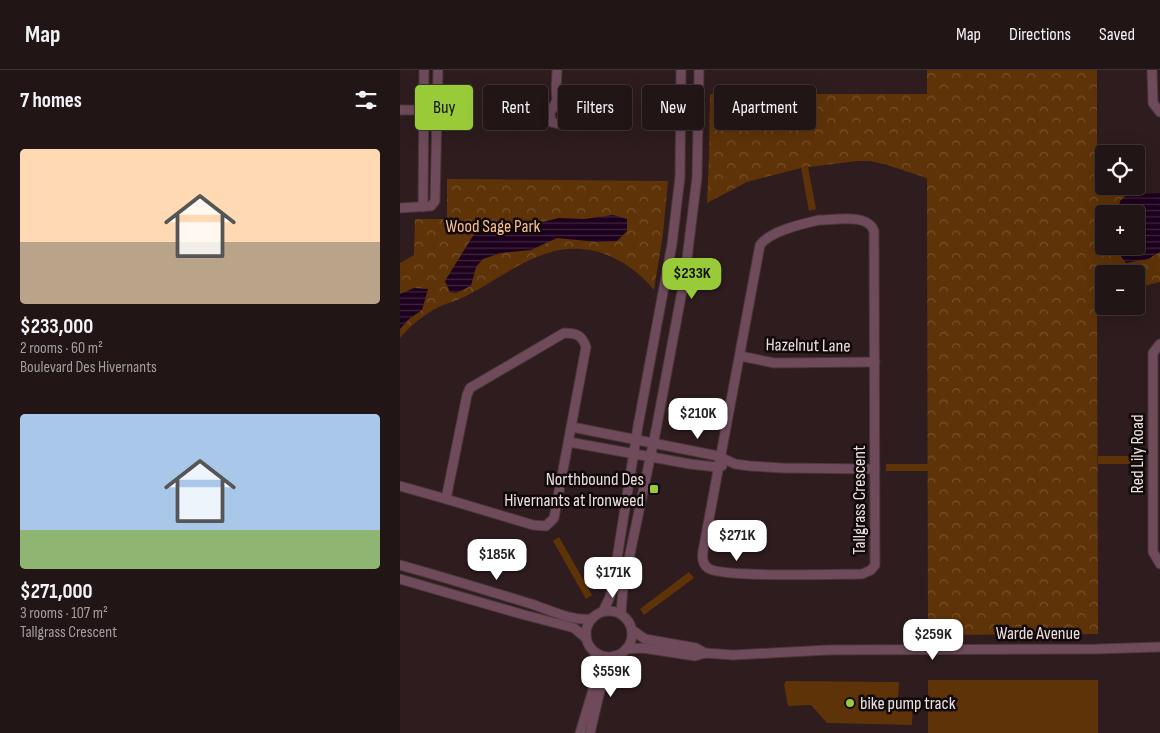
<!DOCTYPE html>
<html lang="en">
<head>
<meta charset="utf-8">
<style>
  :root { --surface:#221516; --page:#2e2223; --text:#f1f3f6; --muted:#a29fa1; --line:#3f3435; --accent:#98cb37 }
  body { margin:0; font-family:"Sofia Sans Condensed",sans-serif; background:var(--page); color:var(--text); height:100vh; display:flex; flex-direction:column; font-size:19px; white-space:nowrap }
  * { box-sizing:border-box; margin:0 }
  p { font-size:16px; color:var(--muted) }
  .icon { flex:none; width:28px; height:28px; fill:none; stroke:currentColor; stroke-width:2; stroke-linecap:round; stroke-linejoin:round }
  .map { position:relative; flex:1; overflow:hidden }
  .side { display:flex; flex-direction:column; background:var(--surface); width:400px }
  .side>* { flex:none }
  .hud { position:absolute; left:15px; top:15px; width:475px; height:45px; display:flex; gap:10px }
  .fabs { position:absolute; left:695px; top:75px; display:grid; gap:10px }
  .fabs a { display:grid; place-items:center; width:50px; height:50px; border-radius:5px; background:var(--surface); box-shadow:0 5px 20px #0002,0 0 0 1px var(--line); font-size:25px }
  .price { position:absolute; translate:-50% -42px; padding:0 11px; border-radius:10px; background:#fff; color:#222; font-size:16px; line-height:32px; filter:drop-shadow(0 1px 2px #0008) }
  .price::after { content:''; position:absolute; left:50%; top:30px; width:15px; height:11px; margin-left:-8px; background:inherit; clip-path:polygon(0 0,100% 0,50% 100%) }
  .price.current { background:var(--accent); color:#111 }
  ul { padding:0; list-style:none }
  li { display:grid; align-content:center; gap:10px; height:265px; padding:0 20px }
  li span { display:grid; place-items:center; height:155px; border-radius:5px; color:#555 }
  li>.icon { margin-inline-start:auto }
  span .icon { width:90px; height:90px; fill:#fffc; stroke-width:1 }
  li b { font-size:21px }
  h2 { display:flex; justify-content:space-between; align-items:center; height:60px; padding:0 20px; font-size:21px }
  .tag { padding:0 18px; border-radius:5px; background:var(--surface); box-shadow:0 5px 20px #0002,0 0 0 1px var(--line); font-size:18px; line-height:45px }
  .tag.current { background:var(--accent); color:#111 }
  header { display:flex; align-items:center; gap:30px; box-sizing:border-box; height:70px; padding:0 25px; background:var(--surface); border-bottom:1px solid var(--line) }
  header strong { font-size:24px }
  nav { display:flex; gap:28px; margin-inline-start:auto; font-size:18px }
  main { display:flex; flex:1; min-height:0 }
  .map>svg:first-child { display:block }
  .green { fill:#5f3308 }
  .park { fill:url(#park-crowns); fill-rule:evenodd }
  .water { fill:url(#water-rules) }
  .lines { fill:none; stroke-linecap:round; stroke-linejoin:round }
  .minor-casing { stroke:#483739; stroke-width:11 }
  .minor { stroke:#6f4a5b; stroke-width:9 }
  .poi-dot { fill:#98cb37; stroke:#11090a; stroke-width:2 }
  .labels { text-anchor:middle; stroke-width:5; stroke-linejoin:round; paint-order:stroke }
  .park-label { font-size:18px; fill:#f9bd8e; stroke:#11090a }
  .street-label { font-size:18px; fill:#ebdfe0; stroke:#11090a }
  .poi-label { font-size:18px; fill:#ebdfe0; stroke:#11090a; text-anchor:end }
</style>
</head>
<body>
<header>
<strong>Map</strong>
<nav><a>Map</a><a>Directions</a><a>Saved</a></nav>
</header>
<main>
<section class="side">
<h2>7 homes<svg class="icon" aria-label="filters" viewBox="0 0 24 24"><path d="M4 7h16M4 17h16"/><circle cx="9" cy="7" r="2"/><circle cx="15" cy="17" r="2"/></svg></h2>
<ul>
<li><span style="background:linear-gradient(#ffd9b3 60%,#b9a48a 0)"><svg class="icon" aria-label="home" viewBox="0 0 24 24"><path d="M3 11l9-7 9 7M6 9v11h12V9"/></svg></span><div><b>$233,000</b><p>2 rooms · 60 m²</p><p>Boulevard Des Hivernants</p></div></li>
<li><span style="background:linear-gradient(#a9c7e8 75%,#8fb573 0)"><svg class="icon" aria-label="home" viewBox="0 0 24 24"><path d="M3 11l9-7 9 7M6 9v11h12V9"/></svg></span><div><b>$271,000</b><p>3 rooms · 107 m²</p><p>Tallgrass Crescent</p></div></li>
</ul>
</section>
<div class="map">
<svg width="760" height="663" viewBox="0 0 760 663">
  <defs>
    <pattern id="park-crowns" width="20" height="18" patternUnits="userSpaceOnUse" patternTransform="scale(1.25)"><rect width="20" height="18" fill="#5f3308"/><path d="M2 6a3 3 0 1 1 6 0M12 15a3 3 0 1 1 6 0" fill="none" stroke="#76502c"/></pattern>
    <pattern id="water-rules" width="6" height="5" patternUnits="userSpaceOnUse" patternTransform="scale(1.25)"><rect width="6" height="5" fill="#1d001e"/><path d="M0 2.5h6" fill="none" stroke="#3e253e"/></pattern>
  </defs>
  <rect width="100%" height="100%" fill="#2e1c1e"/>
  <g class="green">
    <path d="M408,97L416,139L409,141L401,98Z"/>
    <rect x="698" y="386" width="43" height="8"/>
    <rect x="486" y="394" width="42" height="7"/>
    <path d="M159,467L192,525L186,529L153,471Z"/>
    <path d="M289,502L294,508L244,545L240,539Z"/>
    <rect x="528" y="610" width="170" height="53"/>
    <path d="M386,611L499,612L498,628L513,631L512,655L427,653L411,635L388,636L384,615Z"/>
  </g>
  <g class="park">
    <path d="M527,0H697V106L704,110V116H715L728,124L760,123V212L736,218V204H704V225L697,226L698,564L528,565L527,108L484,94L470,91H457L401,98L347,112L307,133L309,87L310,24H527ZM704,144H736V176H704Z"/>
    <path d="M47,109L268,111L263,164L254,220C229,189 189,170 148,183C121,191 96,210 70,224C60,230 49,232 39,237C23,245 11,255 0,268V193L14,185L15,149H47Z"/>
  </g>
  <g class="water">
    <path d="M760,123V182L748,189L726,193L719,184L718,176H736V144H719L720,131L728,124Z"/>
    <path d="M213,145L227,149V161L217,171L197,172L157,168L131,180L101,183L83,189L76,197L71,216L56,223L50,222L45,211L76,161L89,155L122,157L159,148L184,149Z"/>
    <path d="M14,218L28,219L22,240L9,249L0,259V224Z"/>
  </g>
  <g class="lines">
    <g class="minor-casing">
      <g id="minor">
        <path d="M157,0C157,9 155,20 157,29C160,38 171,44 159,54L151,52L150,43L157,30"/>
        <path d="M752,0L753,33L760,42"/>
        <path d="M0,40H37"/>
        <path d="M23,137L24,0"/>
        <path d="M0,138L31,136L35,131L38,0"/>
        <path d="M419,150C435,150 468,143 474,161L475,495L471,500L462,504C439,504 320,508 308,498C302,494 302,487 303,481L360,175C370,161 402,154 419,150Z"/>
        <path d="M164,263C176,263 182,265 186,277L154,448L146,456L133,455L46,429L67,325L70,318Z"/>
        <path d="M760,274L753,283V482L760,494"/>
        <path d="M340,286L374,293L475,292"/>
        <path d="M172,357L293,381L318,386L335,394L350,396L383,398L475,399"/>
        <path d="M169,372L290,394L316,397L322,396"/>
        <path d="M0,416L46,429"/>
        <path d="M0,495C43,507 86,520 128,533C149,539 169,551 191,549"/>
        <path d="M0,509L121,544L167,556L174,558L186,568"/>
        <circle cx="209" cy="564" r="23"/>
        <path d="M203,541L210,527L213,514L238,356L272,174L280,107L281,0"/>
        <path d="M221,544L223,517L256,360L285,205L297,107L299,0"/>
        <path d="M232,560L245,569L296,578L305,583"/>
        <path d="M226,579L243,578L295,586L305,583L333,585L428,580L697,579L760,577"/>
        <path d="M180,663L195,613L197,598L195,583"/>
        <path d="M190,663L203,608L214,586"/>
      </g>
    </g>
    <use href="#minor" class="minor"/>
  </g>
  <g class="poi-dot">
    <rect x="249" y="414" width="10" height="10" rx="2.5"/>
    <circle cx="450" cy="633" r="5"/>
  </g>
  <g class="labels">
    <g class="park-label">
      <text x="93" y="162">Wood Sage Park</text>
    </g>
    <g class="street-label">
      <text transform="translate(408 275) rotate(1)" y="6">Hazelnut Lane</text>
      <text transform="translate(737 384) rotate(-90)" y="6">Red Lily Road</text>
      <text transform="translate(459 430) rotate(-90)" y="6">Tallgrass Crescent</text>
      <text x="638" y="569">Warde Avenue</text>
    </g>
    <g class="poi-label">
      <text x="244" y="415">Northbound Des<tspan x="244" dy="21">Hivernants at Ironweed</tspan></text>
      <text x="460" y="639" text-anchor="start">bike pump track</text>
    </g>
  </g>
</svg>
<div class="fabs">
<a><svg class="icon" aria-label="locate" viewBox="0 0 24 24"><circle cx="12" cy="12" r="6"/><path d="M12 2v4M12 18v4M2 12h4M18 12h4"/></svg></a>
<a>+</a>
<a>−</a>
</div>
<b class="price current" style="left:292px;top:230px">$233K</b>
<b class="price" style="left:298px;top:370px">$210K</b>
<b class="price" style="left:337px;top:492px">$271K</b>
<b class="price" style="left:97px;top:511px">$185K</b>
<b class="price" style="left:213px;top:529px">$171K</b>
<b class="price" style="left:533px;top:591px">$259K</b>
<b class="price" style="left:211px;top:628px">$559K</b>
<div class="hud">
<a class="tag current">Buy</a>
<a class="tag">Rent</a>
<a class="tag">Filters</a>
<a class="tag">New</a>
<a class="tag">Apartment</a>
</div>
</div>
</main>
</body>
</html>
